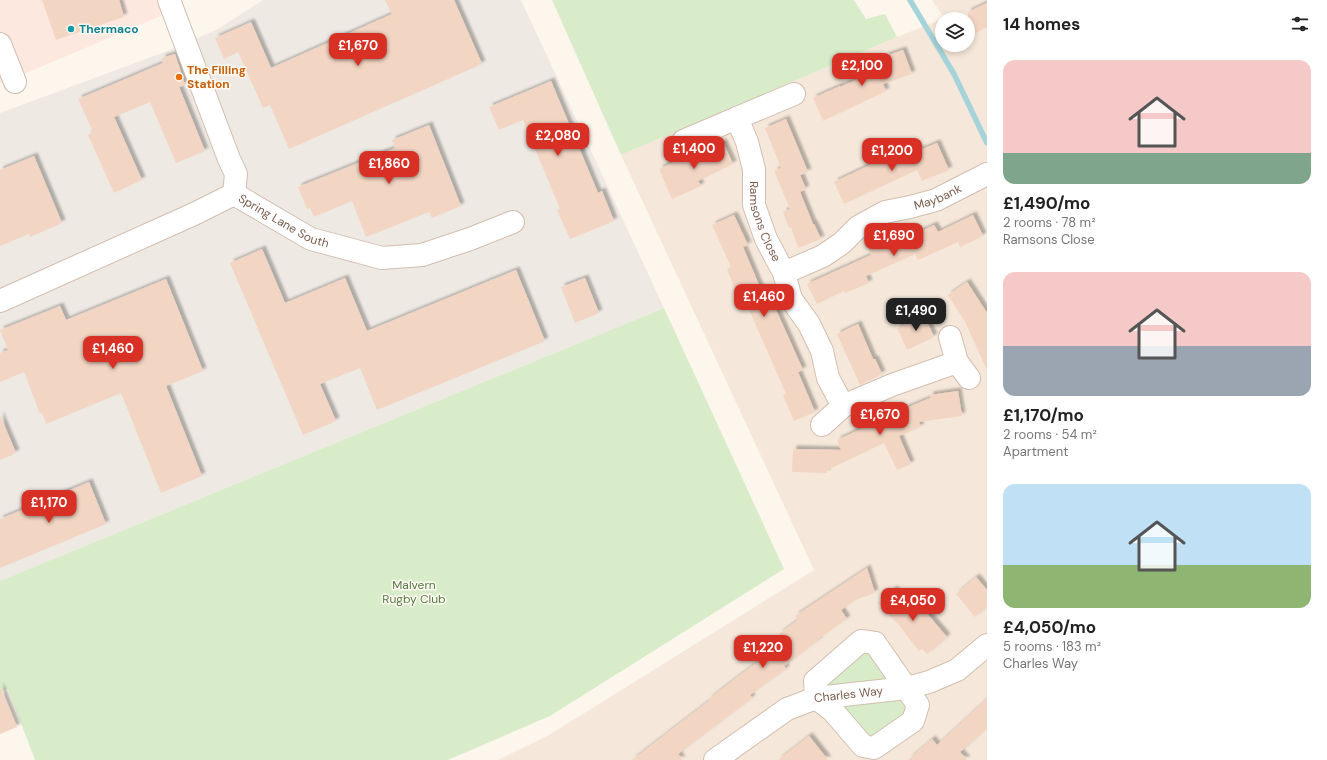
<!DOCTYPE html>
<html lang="en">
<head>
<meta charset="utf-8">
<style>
  :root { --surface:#fff; --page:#f2f2f2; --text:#222; --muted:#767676; --accent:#d93025 }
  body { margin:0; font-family:"DM Sans",sans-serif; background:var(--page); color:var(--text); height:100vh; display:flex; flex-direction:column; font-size:15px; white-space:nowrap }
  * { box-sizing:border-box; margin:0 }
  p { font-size:13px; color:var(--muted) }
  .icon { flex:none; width:22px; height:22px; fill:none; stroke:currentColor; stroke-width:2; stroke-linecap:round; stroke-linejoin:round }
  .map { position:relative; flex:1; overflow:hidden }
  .drawer { display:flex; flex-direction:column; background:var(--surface); width:340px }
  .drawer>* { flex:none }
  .buttons { position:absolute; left:935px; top:12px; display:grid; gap:8px }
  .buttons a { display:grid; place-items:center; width:40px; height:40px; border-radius:50%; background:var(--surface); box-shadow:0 2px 6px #0003; font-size:20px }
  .price { position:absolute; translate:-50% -34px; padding:0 9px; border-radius:8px; background:var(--accent); color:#fff; font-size:13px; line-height:26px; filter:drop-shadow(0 1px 2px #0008) }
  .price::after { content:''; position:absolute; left:50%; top:24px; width:12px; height:9px; margin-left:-6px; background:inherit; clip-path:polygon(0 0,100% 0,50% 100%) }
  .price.selected { background:#222; color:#fff }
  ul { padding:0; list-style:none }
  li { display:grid; align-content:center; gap:8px; height:212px; padding:0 16px }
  li span { display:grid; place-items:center; height:124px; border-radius:12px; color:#555 }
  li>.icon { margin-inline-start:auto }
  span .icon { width:72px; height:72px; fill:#fffc; stroke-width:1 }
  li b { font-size:17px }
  h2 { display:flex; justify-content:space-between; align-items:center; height:48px; padding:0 16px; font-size:17px }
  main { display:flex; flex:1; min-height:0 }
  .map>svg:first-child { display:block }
  .residential { fill:#f5e8da }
  .commercial { fill:#fde8e0 }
  .industrial { fill:#efe9e4 }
  .green { fill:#d8ecc9 }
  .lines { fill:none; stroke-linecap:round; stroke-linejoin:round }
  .stream { stroke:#a5d3da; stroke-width:5.5 }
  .building { fill:#f3d5c3; filter:url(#shadow) }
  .minor-casing { stroke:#d1beb0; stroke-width:24 }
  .minor { stroke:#fff; stroke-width:22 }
  .culture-dot { fill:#0f9aa8; stroke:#fffaf3; stroke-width:1.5 }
  .food-dot { fill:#e8710a; stroke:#fffaf3; stroke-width:1.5 }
  .labels { text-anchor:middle; stroke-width:3; stroke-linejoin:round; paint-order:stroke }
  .culture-label { font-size:12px; font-weight:bold; fill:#0d838f; stroke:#fffaf3; text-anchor:start }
  .food-label { font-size:12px; font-weight:bold; fill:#c56008; stroke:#fffaf3; text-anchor:start }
  .street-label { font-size:12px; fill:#7a5c4d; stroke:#fffaf3 }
  .park-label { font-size:12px; fill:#537a41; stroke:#fffaf3 }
</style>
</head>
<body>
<main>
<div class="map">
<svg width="987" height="760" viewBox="0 0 987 760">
  <defs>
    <filter id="shadow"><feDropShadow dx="3.5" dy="-3.5" stdDeviation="1" flood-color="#0004"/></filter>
  </defs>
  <rect width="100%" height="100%" fill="#fdf6ec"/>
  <path class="residential" d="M932,0H987V760H498L549,735L814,570L621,155L897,37L942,19V45H968V19H942L944,18Z"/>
  <path class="commercial" d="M0,0H158L163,15L17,77L0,83Z"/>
  <path class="industrial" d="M263,0H521L664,308L0,581V113L170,50L218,29Z"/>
  <g class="green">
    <path d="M552,0H854L866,19L885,14L897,37L621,155Z"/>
    <path d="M664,308L784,569L550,716L448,760H35L8,689L0,691V581Z"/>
    <path d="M865,648L889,683L823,691L821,685Z"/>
    <path d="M899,696L911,709L872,743L840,707Z"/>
  </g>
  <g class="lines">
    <path class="stream" d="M910,0L954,74L987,143"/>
  </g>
  <g class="building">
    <path d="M42,0H119L124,17L56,40Z"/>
    <path d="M385,0H454L482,64L289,149L270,105L263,108L238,52L224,59L215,38L251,22L271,68L392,14Z"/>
    <path d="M987,3V27L968,37V12Z"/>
    <path d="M903,50L912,74L883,84L886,91L823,121L813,98L840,86V87L888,65L885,56Z"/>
    <path d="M175,54L185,85L179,87L205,151L176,163L150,102L114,117L142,180L114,193L88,135L93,132L78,99L163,63L162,58Z"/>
    <path d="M551,81L598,193L602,191L614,221L570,239L557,210L560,209L523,120L499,130L489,107Z"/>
    <path d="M786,119L808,172L800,175L806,189L800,192L813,224H814L821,239L798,248L791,227L789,228L783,212L790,209L774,171L781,168L765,128Z"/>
    <path d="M429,125L461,206L432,218L429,212L366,237L352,201L314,217L310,208L307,209L298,187L395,148L392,140Z"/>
    <path d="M723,142L733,164L698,181L701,186L672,199L659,169L687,156L688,158Z"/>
    <path d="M937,143L949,170L922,181L917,170L844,204L834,182L895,153L898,159Z"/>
    <path d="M34,156L62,223L30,237L29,234L0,246V170Z"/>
    <path d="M734,215L748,245L743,247L767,304L772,301L803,370L798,372L815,412L794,421L783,395L786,394L744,298L739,300L727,269L731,267L712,225Z"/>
    <path d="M973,215L983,236L960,247L958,242L918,260L915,254L866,276L869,283L845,293L844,291L817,304L807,284L871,255L868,248L891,239L893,244L934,225L938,232Z"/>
    <path d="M262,249L285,303L345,278L367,331L516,270L545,341L377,410L360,368L320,384L336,421L303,435L230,263Z"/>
    <path d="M585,278L599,313L575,323L561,287Z"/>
    <path d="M166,279L203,371L166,386L202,476L161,493L121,393L46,424L42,413L40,414L24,372L0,382V353L8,350L0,330L60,306L66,320Z"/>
    <path d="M967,282L987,313V370L965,322L948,295Z"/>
    <path d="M924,315L934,337L907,350L897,328Z"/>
    <path d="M858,324L873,359H875L882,374L860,385L837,334Z"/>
    <path d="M958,391L962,416L919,422L921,427L899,436L911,464L897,470L884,443L827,470V473L792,472L793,449L841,450L837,440L880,420V419L930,398V395Z"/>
    <path d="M0,415L16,453L0,460Z"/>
    <path d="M89,482L106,524L0,568V519Z"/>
    <path d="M867,568L875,593L855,600L841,610L847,619L818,639L819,640L784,666L786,669L750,695L752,698L678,754L682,760H632L710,700L709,699L784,641L779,634L798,620L795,616Z"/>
    <path d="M976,577L987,590V607L975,617L956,594Z"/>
    <path d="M894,589L903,600L909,595L923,611L924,610L947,637L927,654L922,649L919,651L897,623L878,603Z"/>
    <path d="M0,686L17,727L0,734Z"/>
    <path d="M987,699V728L960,752L967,760H908L932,739L937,745Z"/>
    <path d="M809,736L828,760H778Z"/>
  </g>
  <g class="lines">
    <g class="minor-casing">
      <g id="minor">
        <path d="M169,0L229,159L236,174L234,194"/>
        <path d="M0,44L15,82"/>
        <path id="s1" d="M794,94L737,118L747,142L754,169V205L766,239L784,273L791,299L809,324L822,351L828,378L843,406L892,385L957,362L969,378"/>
        <path d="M683,141L737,118"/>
        <path id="s2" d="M234,194L311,239L382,258L422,255L470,239L513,222"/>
        <path id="s3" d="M784,273L823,256L842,243L858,227L885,212L910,207L936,200L987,174"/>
        <path d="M0,301L194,214L234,194"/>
        <path d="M950,337L957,362"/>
        <path d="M822,425L843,406"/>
        <path d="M861,641L875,643L918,705L913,721L874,748L863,746L833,711L816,698L815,681Z"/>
        <path id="s4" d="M715,760L787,709L816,698L907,688L929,682L957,670L987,645"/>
      </g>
    </g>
    <use href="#minor" class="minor"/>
  </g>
  <circle class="culture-dot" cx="71" cy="29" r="4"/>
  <circle class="food-dot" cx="179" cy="77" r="4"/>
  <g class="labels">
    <g class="culture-label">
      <text x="79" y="33">Thermaco</text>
    </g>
    <g class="food-label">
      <text x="187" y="74">The Filling<tspan x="187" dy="14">Station</tspan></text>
    </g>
    <g class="street-label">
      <text dy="4" stroke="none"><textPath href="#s3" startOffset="174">Maybank</textPath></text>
      <text dy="4" stroke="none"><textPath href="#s2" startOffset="57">Spring Lane South</textPath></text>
      <text dy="4" stroke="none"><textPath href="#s1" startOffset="170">Ramsons Close</textPath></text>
      <text dy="4" stroke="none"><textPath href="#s4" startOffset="152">Charles Way</textPath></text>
    </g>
    <g class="park-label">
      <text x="414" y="589">Malvern<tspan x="414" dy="14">Rugby Club</tspan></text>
    </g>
  </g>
</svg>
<div class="buttons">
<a><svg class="icon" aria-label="layers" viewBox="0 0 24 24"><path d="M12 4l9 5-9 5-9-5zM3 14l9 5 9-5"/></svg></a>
</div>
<b class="price" style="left:358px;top:67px">£1,670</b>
<b class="price" style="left:862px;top:87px">£2,100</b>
<b class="price" style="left:558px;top:157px">£2,080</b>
<b class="price" style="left:694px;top:170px">£1,400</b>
<b class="price" style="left:892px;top:172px">£1,200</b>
<b class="price" style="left:389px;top:185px">£1,860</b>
<b class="price" style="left:894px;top:257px">£1,690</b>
<b class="price" style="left:764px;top:318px">£1,460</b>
<b class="price selected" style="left:916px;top:332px">£1,490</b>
<b class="price" style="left:113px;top:370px">£1,460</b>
<b class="price" style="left:880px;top:436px">£1,670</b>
<b class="price" style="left:49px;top:524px">£1,170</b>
<b class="price" style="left:913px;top:622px">£4,050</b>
<b class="price" style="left:763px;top:669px">£1,220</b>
</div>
<section class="drawer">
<h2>14 homes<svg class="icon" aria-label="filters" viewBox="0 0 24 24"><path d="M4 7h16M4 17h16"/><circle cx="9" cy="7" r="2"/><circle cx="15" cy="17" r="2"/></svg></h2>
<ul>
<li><span style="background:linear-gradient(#f6c9c9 75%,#7fa58c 0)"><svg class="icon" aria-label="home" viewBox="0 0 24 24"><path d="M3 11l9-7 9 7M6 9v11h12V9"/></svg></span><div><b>£1,490/mo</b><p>2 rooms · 78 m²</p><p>Ramsons Close</p></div></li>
<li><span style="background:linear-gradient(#f6c9c9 60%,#9aa5b1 0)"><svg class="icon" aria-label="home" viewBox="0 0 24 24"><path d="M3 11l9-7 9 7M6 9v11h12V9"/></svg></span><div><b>£1,170/mo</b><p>2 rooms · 54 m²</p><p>Apartment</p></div></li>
<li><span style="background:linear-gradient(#bfe0f5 65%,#8fb573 0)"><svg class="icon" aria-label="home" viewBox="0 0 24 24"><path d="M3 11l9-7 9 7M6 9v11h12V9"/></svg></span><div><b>£4,050/mo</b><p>5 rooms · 183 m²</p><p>Charles Way</p></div></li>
</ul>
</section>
</main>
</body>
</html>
